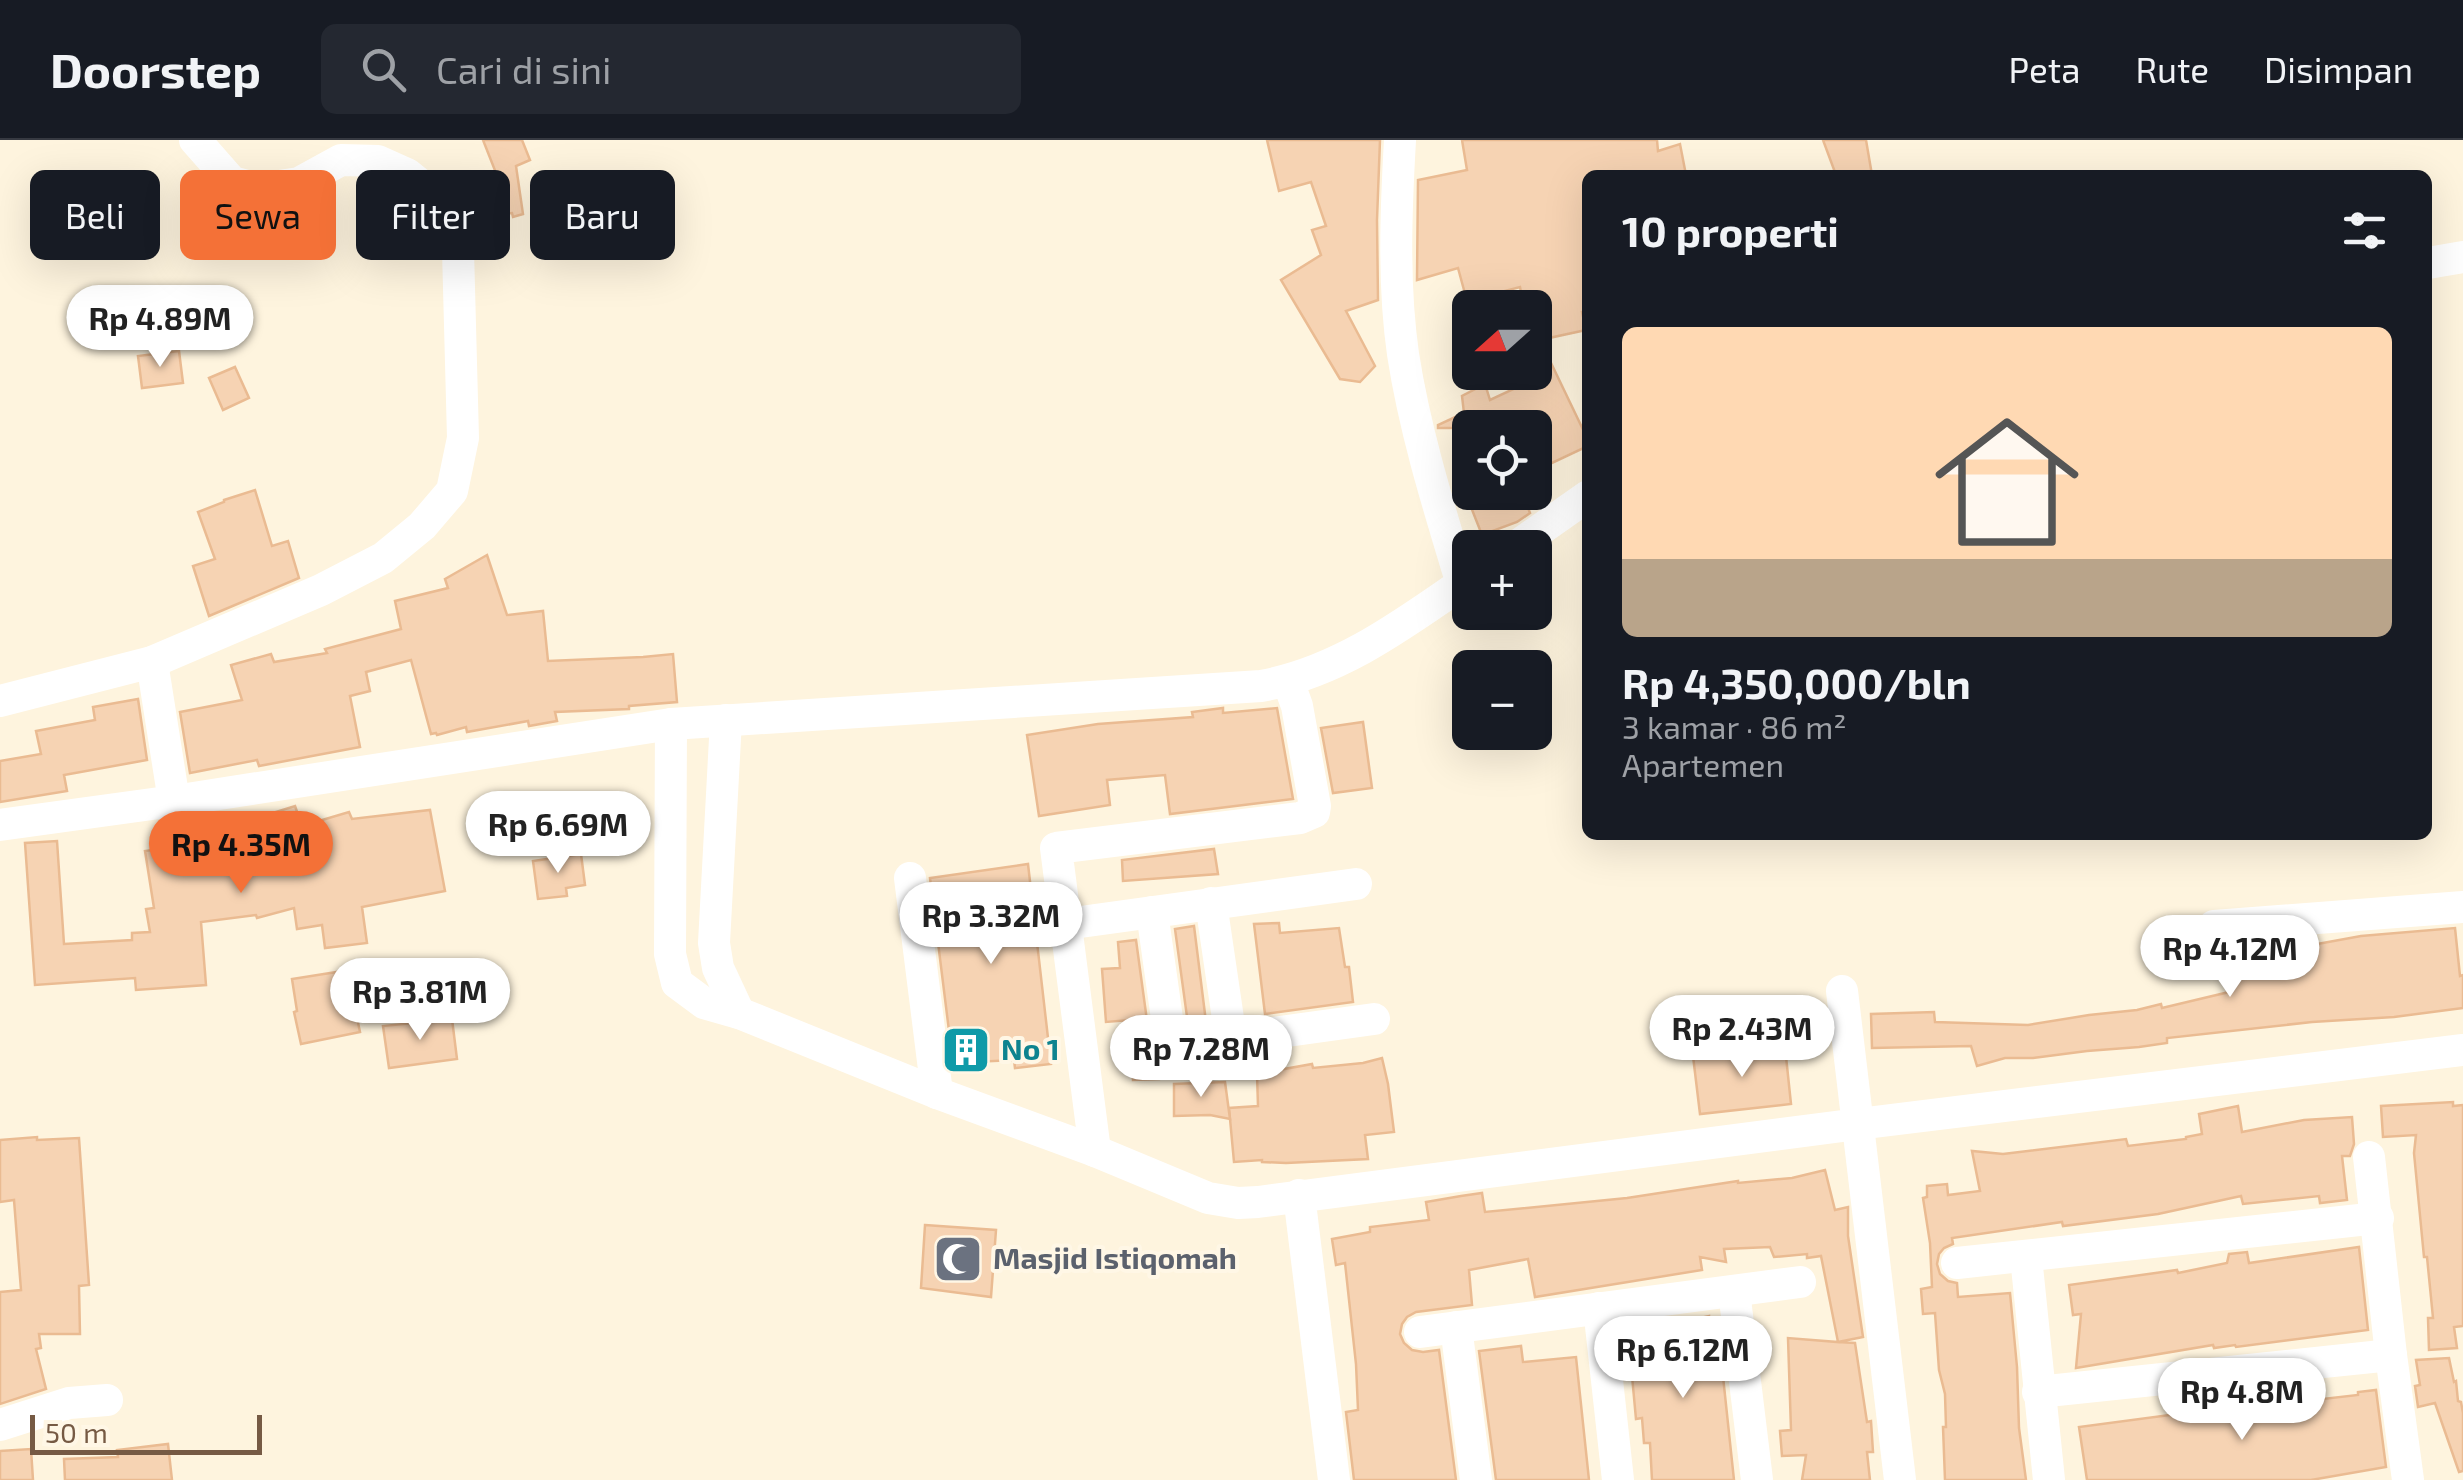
<!DOCTYPE html>
<html lang="id">
<head>
<meta charset="utf-8">
<style>
  :root { --surface:#171b24; --page:#242831; --text:#f1f3f6; --muted:#9ea1a6; --line:#363941; --accent:#f47137 }
  body { margin:0; font-family:"Exo 2",sans-serif; background:var(--page); color:var(--text); height:100vh; display:flex; flex-direction:column; font-size:38px; white-space:nowrap }
  * { box-sizing:border-box; margin:0 }
  p { font-size:32px; color:var(--muted) }
  .icon { flex:none; width:55px; height:55px; fill:none; stroke:currentColor; stroke-width:2; stroke-linecap:round; stroke-linejoin:round }
  .map { position:relative; flex:1; overflow:hidden }
  .panel { position:absolute; left:1582px; top:30px; width:850px; height:670px; display:flex; flex-direction:column; background:var(--surface); border-radius:15px; box-shadow:0 10px 40px #0002 }
  .panel>* { flex:none }
  .top-card { position:absolute; left:30px; top:30px; width:950px; height:90px; display:flex; gap:20px }
  .needle { width:65px; rotate:249deg }
  .buttons { position:absolute; left:1452px; top:150px; display:grid; gap:20px }
  .buttons a { display:grid; place-items:center; width:100px; height:100px; border-radius:15px; background:var(--surface); box-shadow:0 10px 40px #0002; font-size:50px }
  .scale { position:absolute; left:30px; bottom:25px; width:232px; box-sizing:border-box; padding-left:10px; border:5px solid #765a44; border-top:0; font-size:28px; line-height:35px; white-space:nowrap; color:#765a44; -webkit-text-stroke:8px #fff7e6; paint-order:stroke }
  .price { position:absolute; translate:-50% -85px; padding:0 22px; border-radius:35px; background:#fff; color:#222; font-size:32px; line-height:65px; filter:drop-shadow(0 2px 5px #0008) }
  .price::after { content:''; position:absolute; left:50%; top:60px; width:30px; height:22px; margin-left:-15px; background:inherit; clip-path:polygon(0 0,100% 0,50% 100%) }
  .price.selected { background:var(--accent); color:#111 }
  ul { padding:0; list-style:none }
  li { display:grid; align-content:center; gap:20px; height:530px; padding:0 40px }
  li span { display:grid; place-items:center; height:310px; border-radius:15px; color:#555 }
  li>.icon { margin-inline-start:auto }
  span .icon { width:180px; height:180px; fill:#fffc; stroke-width:1 }
  li b { font-size:42px }
  h2 { display:flex; justify-content:space-between; align-items:center; height:120px; padding:0 40px; font-size:42px }
  .pill { padding:0 35px; border-radius:15px; background:var(--surface); box-shadow:0 10px 40px #0002; font-size:35px; line-height:90px }
  .pill.selected { background:var(--accent); color:#111 }
  header { display:flex; align-items:center; gap:60px; box-sizing:border-box; height:140px; padding:0 50px; background:var(--surface); border-bottom:2px solid var(--line) }
  header strong { font-size:48px }
  nav { display:flex; gap:55px; margin-inline-start:auto; font-size:35px }
  .search { width:700px; height:90px; background:var(--page); display:flex; align-items:center; gap:25px; box-sizing:border-box; padding:0 35px; border-radius:15px; color:var(--muted); font-size:38px }
  .map>svg:first-child { display:block }
  .building { fill:#f6d3b3; stroke:#eabb92; stroke-width:2.5 }
  .lines { fill:none; stroke-linecap:round; stroke-linejoin:round }
  .minor { stroke:#fff; stroke-width:32 }
  .labels { text-anchor:middle; stroke-width:8; stroke-linejoin:round; paint-order:stroke }
  .culture-label { font-size:30px; font-weight:bold; fill:#0d838f; stroke:#fff7e6; text-anchor:start }
  .worship-label { font-size:30px; font-weight:bold; fill:#5b616d; stroke:#fff7e6; text-anchor:start }
</style>
</head>
<body>
<header>
<strong>Doorstep</strong>
<div class="search"><svg class="icon" aria-label="search" viewBox="0 0 24 24"><circle cx="10" cy="10" r="6"/><path d="M15 15l6 6"/></svg>Cari di sini</div>
<nav><a>Peta</a><a>Rute</a><a>Disimpan</a></nav>
</header>
<div class="map">
<svg width="2463" height="1340" viewBox="0 0 2463 1340">
  <rect width="100%" height="100%" fill="#fef4de"/>
  <g class="building">
    <path d="M483,0H522L530,20L516,26L523,74L513,77L512,73L487,76L482,41L498,38Z"/>
    <path d="M1267,0H1380L1377,80L1378,160L1346,171L1375,226L1360,242L1340,239L1281,140L1321,115L1312,90L1326,86L1311,42L1279,51Z"/>
    <path d="M1462,0H1657L1658,11L1680,4L1686,35H1588V171L1582,172L1586,190L1540,200L1588,300V306L1535,331V288H1514L1510,278L1498,284L1499,288H1438V285L1464,273L1462,256L1485,244L1490,260L1535,239V168H1524L1520,147L1467,161L1458,128L1417,140L1418,40L1467,30Z"/>
    <path d="M1823,0H1866L1872,35H1836Z"/>
    <path d="M179,211L183,243L142,248L138,216Z"/>
    <path d="M235,227L249,258L223,270L209,238Z"/>
    <path d="M255,350L272,406L288,401L299,438L209,476L193,426L215,419L198,372L224,362V360Z"/>
    <path d="M1495,352H1522L1530,373L1517,382L1482,395L1469,362Z"/>
    <path d="M487,415L507,475L543,471L548,521L643,517L673,514L677,562L629,566V569L555,572L557,581L529,586L528,581L467,592L466,587L437,595L436,593L431,594L411,520L366,532L370,551L350,556L360,607L259,626L257,620L190,633L180,572L242,560L231,525L271,514L274,522L327,513L325,509L401,489L395,461L448,448L445,439Z"/>
    <path d="M138,559L147,620L64,635L67,651L0,662V621L41,614L36,591L95,580L93,567Z"/>
    <path d="M1223,568V573L1277,568L1293,659L1170,674L1165,635L1107,640L1110,665L1039,676L1027,595L1098,584L1193,577L1192,572Z"/>
    <path d="M1363,582L1372,648L1333,653L1321,588Z"/>
    <path d="M295,666L302,686L349,672L352,679L430,670L445,751L362,767L367,803L325,808L322,785L297,789L294,768L257,778L256,775L201,782L206,845L136,850L135,838L35,845L25,703L57,701L64,804L132,800V793L150,792L146,769L154,768L145,711L191,705L194,727L228,723L230,734L280,719L266,675Z"/>
    <path d="M1214,709L1218,734L1123,741L1122,720Z"/>
    <path d="M581,714L585,745L566,748L567,756L538,759L533,721Z"/>
    <path d="M1028,724L1051,924L1015,928L1014,920L953,923L930,738Z"/>
    <path d="M1279,783L1280,793L1339,788L1345,827H1349L1353,862L1265,874L1254,784Z"/>
    <path d="M1194,786L1206,882L1188,884L1175,789Z"/>
    <path d="M2455,788L2460,836L2463,835V868L2394,877L2312,882L2167,898V903L2139,907L2087,911L2033,918H2005L1977,926L1971,906L1872,908L1871,874L1934,872L1935,882L2028,885L2089,875L2137,870L2161,864L2162,868L2229,852L2220,808L2290,809L2361,796Z"/>
    <path d="M1136,800L1151,910L1159,922V939L1133,940L1130,880L1106,882L1102,829L1120,828L1118,802Z"/>
    <path d="M343,831L347,860L353,859L360,892L301,904L294,872L297,871L292,839Z"/>
    <path d="M452,879L457,919L389,928L383,886Z"/>
    <path d="M1785,907L1791,964L1700,974L1693,916Z"/>
    <path d="M1382,918L1388,944L1394,992L1365,995L1368,1019L1286,1023L1262,1022V1020L1234,1022L1229,968L1258,966L1257,934L1312,924L1313,928L1363,923Z"/>
    <path d="M1225,942L1230,979L1210,975L1174,976V944Z"/>
    <path d="M2453,962V966L2463,965V1186L2454,1187L2457,1208L2429,1210L2428,1178H2433L2427,1117H2424L2414,1013L2416,995L2383,997L2381,966Z"/>
    <path d="M2238,966L2242,992L2304,980L2352,977L2354,1004L2350,1016H2342L2347,1060L2320,1063L2319,1056L2243,1064L2241,1056L2158,1074L2063,1086L2062,1082L1952,1098L1953,1104L1944,1108L1939,1114L1937,1124L1940,1134L1948,1141L1957,1143L1958,1157L2010,1153L2017,1227L2019,1288L2026,1340H1945L1943,1287H1946L1945,1254L1939,1230L1935,1173L1923,1174L1921,1149L1932,1147L1930,1103L1923,1058L1927,1057V1046L1947,1044L1948,1055L1980,1051L1972,1011L2003,1014L2126,999L2128,1006L2186,999V997L2202,994L2199,974Z"/>
    <path d="M37,997V1000L79,998L89,1145L79,1146L80,1194H39L41,1208L36,1209L46,1249L0,1264V1152L21,1150L14,1060L0,1062V1000Z"/>
    <path d="M1825,1030L1835,1070L1848,1067V1096L1863,1197L1838,1202L1855,1203L1867,1282L1871,1281L1873,1312H1867L1870,1340H1802L1806,1315L1782,1316L1780,1291L1791,1290L1788,1198L1838,1202L1821,1116L1807,1118V1114L1774,1117L1770,1107L1724,1109L1726,1122L1700,1117L1702,1130L1535,1157L1528,1119L1469,1130L1472,1165L1416,1172L1407,1177L1402,1184L1400,1194L1404,1203L1412,1210L1423,1212L1439,1210L1456,1340H1354L1346,1272L1358,1270L1356,1224L1345,1123L1336,1125L1332,1099L1370,1092V1087L1429,1080L1426,1062L1461,1056L1482,1053L1485,1072L1627,1058L1738,1041V1043L1792,1038Z"/>
    <path d="M925,1085L996,1090L991,1157L921,1148Z"/>
    <path d="M2359,1107L2368,1190L2236,1207L2235,1205L2214,1208L2213,1205L2076,1228L2081,1174L2073,1175L2069,1145L2177,1130L2178,1133L2227,1123L2229,1114L2247,1112L2249,1123Z"/>
    <path d="M1709,1176V1181L1717,1180L1734,1340H1652L1650,1303H1644L1642,1278L1636,1279L1630,1214L1646,1190Z"/>
    <path d="M1521,1206L1523,1222L1576,1217L1589,1340H1496L1479,1211Z"/>
    <path d="M2449,1218L2454,1242L2456,1241L2458,1261L2461,1262L2463,1273V1331L2459,1332L2435,1263L2418,1267L2415,1246L2420,1245L2416,1220Z"/>
    <path d="M2376,1250L2386,1327L2311,1340H2087L2079,1287L2215,1269L2263,1266L2358,1255V1252Z"/>
    <path d="M168,1304L172,1340H65L64,1319L118,1317L117,1310Z"/>
    <path d="M31,1309L33,1340H0V1311Z"/>
  </g>
  <g class="lines">
    <g class="minor">
      <path d="M1400,0C1396,70 1393,144 1403,214C1415,292 1439,368 1462,444"/>
      <path d="M2428,123L2463,117"/>
      <path d="M1514,408L1588,356"/>
      <path d="M152,522L174,661"/>
      <path d="M0,561L152,522L321,450L383,418L422,386L452,351L463,298L458,110L433,55L407,34L378,21L341,20L299,43L259,49L232,42L195,0"/>
      <path d="M726,580L714,803L718,828L739,873"/>
      <path d="M671,584L670,814L677,843L704,863L739,873L937,953L1095,1011L1208,1058L1238,1063L1258,1062L1858,984L2463,910"/>
      <path d="M0,685L174,661L671,584L1261,546C1340,532 1405,483 1470,438"/>
      <path d="M910,738L937,953"/>
      <path d="M1211,763L1231,899"/>
      <path d="M1152,772L1171,907L1374,879"/>
      <path d="M1066,784L1356,744"/>
      <path d="M2214,786L2463,767"/>
      <path d="M1842,851L1900,1340"/>
      <path d="M1095,1011L1056,708L1300,678L1314,672L1315,666L1297,566L1288,541"/>
      <path d="M2369,1017L2391,1215L2408,1340"/>
      <path d="M1299,1055L1334,1340"/>
      <path d="M2026,1117L2049,1340"/>
      <path d="M1957,1123L2378,1078"/>
      <path d="M1734,1151L1757,1340"/>
      <path d="M1599,1168L1618,1340"/>
      <path d="M1456,1187L1476,1340"/>
      <path d="M1420,1192L1800,1142"/>
      <path d="M2038,1252L2391,1215"/>
      <path d="M0,1285L69,1263L107,1260"/>
    </g>
  </g>
  <defs>
    <g id="building-square" transform="scale(2.5)"><rect x="-9" y="-9" width="18" height="18" rx="4" fill="#0f9aa8" stroke="#fff7e6"/><path d="M-4-6H4V6H1V3H-1V6H-4ZM-2.5-4.3h1.7v1.8h-1.7ZM.8-4.3h1.7v1.8H.8ZM-2.5-1h1.7V.8h-1.7ZM.8-1h1.7V.8H.8Z" fill="#fff"/></g>
    <g id="mosque-square" transform="scale(2.5)"><rect x="-9" y="-9" width="18" height="18" rx="4" fill="#6b7280" stroke="#fff7e6"/><path d="M3.5-4.9A6 6 0 1 0 3.5 4.9A5 5 0 1 1 3.5-4.9Z" fill="#fff"/></g>
  </defs>
  <g fill-rule="evenodd">
    <use href="#building-square" x="966" y="910"/>
    <use href="#mosque-square" x="958" y="1119"/>
  </g>
  <g class="labels">
    <g class="culture-label">
      <text x="1001" y="920">No 1</text>
    </g>
    <g class="worship-label">
      <text x="993" y="1129">Masjid Istiqomah</text>
    </g>
  </g>
</svg>
<div class="buttons">
<a><svg class="needle" viewBox="-14 -14 28 28"><path d="M0-13l5 13h-10z" fill="#e53935"/><path d="M0 13l5-13h-10z" fill="#9ea1a6"/></svg></a>
<a><svg class="icon" aria-label="locate" viewBox="0 0 24 24"><circle cx="12" cy="12" r="6"/><path d="M12 2v4M12 18v4M2 12h4M18 12h4"/></svg></a>
<a>+</a>
<a>−</a>
</div>
<div class="scale">50 m</div>
<b class="price" style="left:160px;top:230px">Rp 4.89M</b>
<b class="price" style="left:558px;top:736px">Rp 6.69M</b>
<b class="price selected" style="left:241px;top:756px">Rp 4.35M</b>
<b class="price" style="left:991px;top:827px">Rp 3.32M</b>
<b class="price" style="left:2230px;top:860px">Rp 4.12M</b>
<b class="price" style="left:420px;top:903px">Rp 3.81M</b>
<b class="price" style="left:1742px;top:940px">Rp 2.43M</b>
<b class="price" style="left:1201px;top:960px">Rp 7.28M</b>
<b class="price" style="left:1683px;top:1261px">Rp 6.12M</b>
<b class="price" style="left:2242px;top:1303px">Rp 4.8M</b>
<div class="top-card">
<a class="pill">Beli</a>
<a class="pill selected">Sewa</a>
<a class="pill">Filter</a>
<a class="pill">Baru</a>
</div>
<section class="panel">
<h2>10 properti<svg class="icon" aria-label="filters" viewBox="0 0 24 24"><path d="M4 7h16M4 17h16"/><circle cx="9" cy="7" r="2"/><circle cx="15" cy="17" r="2"/></svg></h2>
<ul>
<li><span style="background:linear-gradient(#ffd9b3 75%,#b9a48a 0)"><svg class="icon" aria-label="home" viewBox="0 0 24 24"><path d="M3 11l9-7 9 7M6 9v11h12V9"/></svg></span><div><b>Rp 4,350,000/bln</b><p>3 kamar · 86 m²</p><p>Apartemen</p></div></li>
</ul>
</section>
</div>
</body>
</html>
